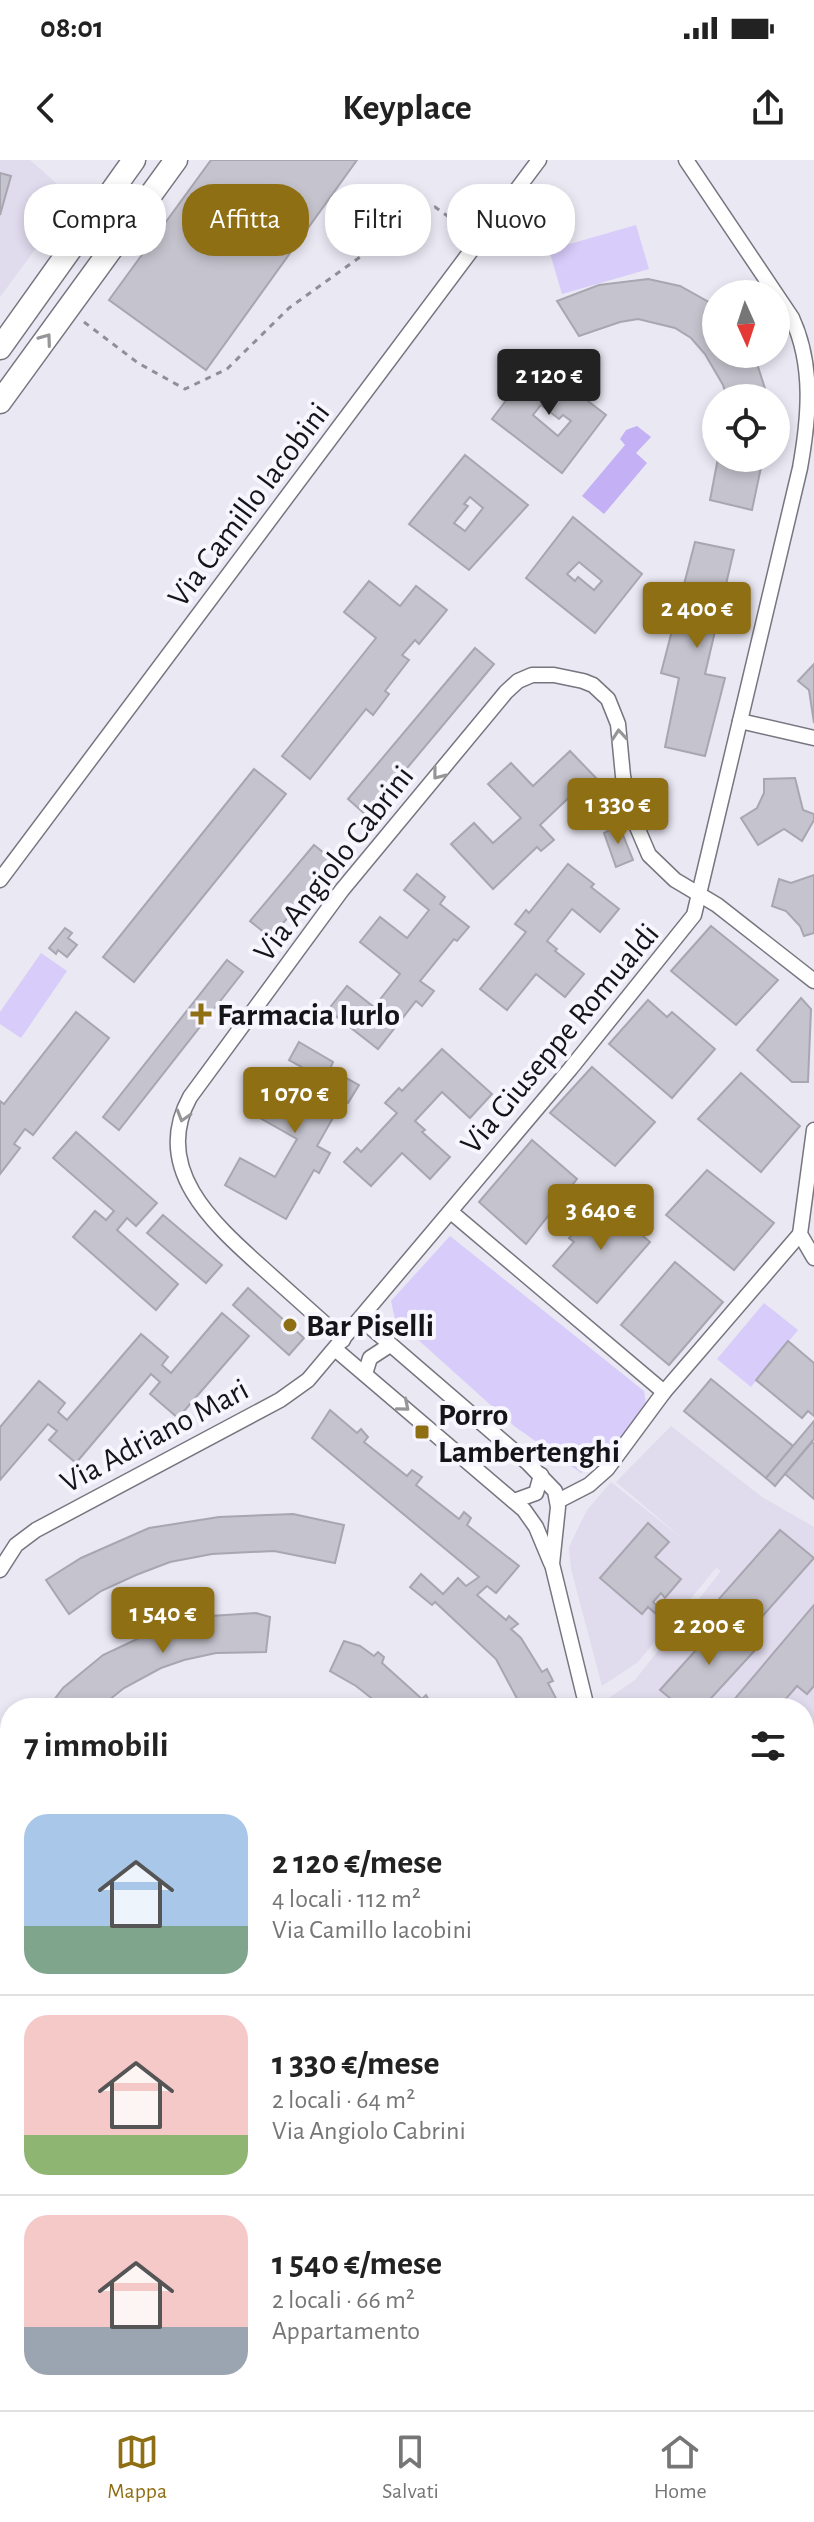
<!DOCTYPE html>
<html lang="it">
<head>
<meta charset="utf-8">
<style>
  :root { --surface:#fff; --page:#f2f2f2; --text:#222; --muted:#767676; --line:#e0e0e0; --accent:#8f6f14 }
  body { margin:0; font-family:"Alegreya Sans",sans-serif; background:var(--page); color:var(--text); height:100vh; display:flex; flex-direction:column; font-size:30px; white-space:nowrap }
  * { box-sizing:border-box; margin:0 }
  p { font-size:26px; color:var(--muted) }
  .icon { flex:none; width:44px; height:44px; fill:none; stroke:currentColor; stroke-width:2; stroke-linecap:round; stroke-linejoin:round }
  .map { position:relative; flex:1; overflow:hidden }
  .side { position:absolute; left:0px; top:1538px; width:814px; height:712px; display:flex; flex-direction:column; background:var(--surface); border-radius:32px 32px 0 0; box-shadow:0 4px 12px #0003 }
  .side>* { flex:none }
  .banner { position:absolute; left:24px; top:24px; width:766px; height:72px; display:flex; gap:16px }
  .needle { width:52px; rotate:177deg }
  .buttons { position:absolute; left:702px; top:120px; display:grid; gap:16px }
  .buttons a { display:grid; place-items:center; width:88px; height:88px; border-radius:50%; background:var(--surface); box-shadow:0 4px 12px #0003; font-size:40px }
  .price { position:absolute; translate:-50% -68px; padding:0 18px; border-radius:8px; background:var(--accent); color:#fff; font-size:26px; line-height:52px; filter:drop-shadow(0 2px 4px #0008) }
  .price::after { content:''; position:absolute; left:50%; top:48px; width:24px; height:18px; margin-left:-12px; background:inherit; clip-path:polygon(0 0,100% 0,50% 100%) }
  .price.current { background:#222; color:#fff }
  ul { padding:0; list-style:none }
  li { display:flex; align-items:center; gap:24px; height:200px; padding:0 24px }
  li+li { border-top:2px solid var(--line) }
  li span { display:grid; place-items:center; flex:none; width:224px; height:160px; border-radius:24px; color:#555 }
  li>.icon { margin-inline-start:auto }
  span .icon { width:96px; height:96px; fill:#fffc; stroke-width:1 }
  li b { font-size:34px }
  h2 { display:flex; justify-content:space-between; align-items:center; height:96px; padding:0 24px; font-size:34px }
  .pill { padding:0 28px; border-radius:32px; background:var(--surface); box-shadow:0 4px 12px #0003; font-size:28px; line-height:72px }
  .pill.current { background:var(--accent); color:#fff }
  .status { display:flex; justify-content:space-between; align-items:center; height:56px; padding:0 40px; background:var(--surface); direction:ltr }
  .status svg { height:22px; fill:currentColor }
  header { display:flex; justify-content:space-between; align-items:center; height:104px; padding:0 24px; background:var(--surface); font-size:36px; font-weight:700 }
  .dock { display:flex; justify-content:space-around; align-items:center; height:112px; border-top:2px solid var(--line); background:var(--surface); font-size:22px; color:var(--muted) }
  .dock a { display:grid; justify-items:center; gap:4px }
  .dock .current { color:var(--accent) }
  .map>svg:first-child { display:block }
  .built { fill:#e0dbed }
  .green { fill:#d8ccfa }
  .forest { fill:#bba7ec }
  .water { fill:#c3b0f5 }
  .building { fill:#c5c3cd; stroke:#a8a6b0; stroke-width:2; fill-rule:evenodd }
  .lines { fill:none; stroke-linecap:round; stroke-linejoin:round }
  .lane-casing { stroke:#77757f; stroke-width:10 }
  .street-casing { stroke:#77757f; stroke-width:17 }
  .secondary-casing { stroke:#77757f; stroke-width:25 }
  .path { stroke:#908e96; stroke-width:3; stroke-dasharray:6 6; stroke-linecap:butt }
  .lane { stroke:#fff; stroke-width:7 }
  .street { stroke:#fff; stroke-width:14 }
  .secondary { stroke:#fff; stroke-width:22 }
  .oneway { stroke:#969597 }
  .poi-dot { fill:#8f6f14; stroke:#f7f5fe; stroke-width:3 }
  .labels { text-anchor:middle; stroke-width:8; stroke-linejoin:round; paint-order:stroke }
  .street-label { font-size:32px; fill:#151418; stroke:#f7f5fe }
  .poi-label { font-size:32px; font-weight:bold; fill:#151418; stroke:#f7f5fe; text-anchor:start }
</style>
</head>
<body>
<div class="status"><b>08:01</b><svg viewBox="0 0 49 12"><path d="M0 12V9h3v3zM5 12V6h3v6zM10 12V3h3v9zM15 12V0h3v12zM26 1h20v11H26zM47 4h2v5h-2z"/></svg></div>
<header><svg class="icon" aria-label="back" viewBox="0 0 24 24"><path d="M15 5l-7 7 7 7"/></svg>Keyplace<svg class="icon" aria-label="share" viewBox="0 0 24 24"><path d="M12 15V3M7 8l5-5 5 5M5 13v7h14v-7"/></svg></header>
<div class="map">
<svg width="814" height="2250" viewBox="0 0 814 2250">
  <rect width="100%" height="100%" fill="#eae8f3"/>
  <g class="built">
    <path d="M0,0H30L73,38L0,137Z"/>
    <path d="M671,1266L762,1337L814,1367V1569L804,1577V1548H608L606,1540L635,1520L721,1411L716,1408L638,1502L602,1526L571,1409L569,1387L587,1350L611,1322L688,1383L616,1322Z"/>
    <path d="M0,2205L10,2211V2240H70L95,2250H0Z"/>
  </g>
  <g class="green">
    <path d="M636,65L649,109L562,134L549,90Z"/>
    <path d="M41,793L67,811L21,878L0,864V852Z"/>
    <path d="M450,1076L644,1231L646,1245C628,1271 611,1301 581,1313L514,1266L395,1159L391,1141Z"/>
    <path d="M764,1143L798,1170L751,1227L717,1199Z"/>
    <path d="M10,1732V1899L0,1897V1736Z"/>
    <path d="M814,1882V2036L804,2035V1892Z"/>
    <path d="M0,1935L10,1937V2208L0,2199Z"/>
    <path d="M804,2083H814V2110L804,2111Z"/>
    <path d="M70,2240H305L309,2250H95Z"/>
  </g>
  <path class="forest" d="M0,1662L10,1663V1694L0,1692Z"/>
  <path class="water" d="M637,266L651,277L636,293L647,303L604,354L582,336L625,285L620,279L626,270Z"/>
  <g class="building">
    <path d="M211,0H357L206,210L109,140Z"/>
    <path d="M0,13L11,16L0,55Z"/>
    <path d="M648,119L680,126L716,146V194H754L768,238H727L723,225L705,194L691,178L675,168L638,159L620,162L579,176L557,141L599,125Z"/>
    <path d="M536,201L606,255L562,313L492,259ZM541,245L559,259L563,255L571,261L558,276L533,255Z"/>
    <path d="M465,295L528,345L469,410L409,364ZM470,337L483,348L465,371L454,363L468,346L464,344Z"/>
    <path d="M718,298H763L752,350L710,340Z"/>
    <path d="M573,357L642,414L595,473L526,418ZM579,402L602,421L594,430L578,417L575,421L567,414Z"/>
    <path d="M695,382L734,390L705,514L725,518L705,596L665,587L679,518L661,513Z"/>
    <path d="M369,421L400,446L416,426L447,450L419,484L415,480L402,495L409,500L385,531L389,534L373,555L366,549L310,619L282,596L376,478L344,452Z"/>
    <path d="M475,488L494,504L367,656L348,639Z"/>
    <path d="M814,504V563L809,530L798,521Z"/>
    <path d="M570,591L598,620L585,632L580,627L540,665L554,680L541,691L537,687L493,729L451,684L474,663L493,683L521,658L488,624L511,603L533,626Z"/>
    <path d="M254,609L286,634L134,822L103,797Z"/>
    <path d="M795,618L803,650L814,654V660L802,681L784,669L758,685L741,658L757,648L764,633V619Z"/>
    <path d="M619,665L633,700L616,707L604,673Z"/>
    <path d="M314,685L334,701L271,778L250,761Z"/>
    <path d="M568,704L594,724L591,727L619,749L600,772L572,749L547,781L557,789L555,791L584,814L565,837L536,814L507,850L480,829L526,772L515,764L526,750L529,753Z"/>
    <path d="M417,714L445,737L440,744L469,767L457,781L454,779L420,821L434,831L422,846L416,841L378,889L328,850L347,826L374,847L400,814L360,782L380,757L407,778L429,750L404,730Z"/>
    <path d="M814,715V773L804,776L800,766L786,751L772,746L779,719L791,723Z"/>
    <path d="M711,766L778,820L736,865L671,811Z"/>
    <path d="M65,768L72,773L68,778L77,785L67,797L58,790L56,794L49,788Z"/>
    <path d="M227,800L243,812L119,970L103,957Z"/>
    <path d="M801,838L811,849L808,922H792L757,890Z"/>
    <path d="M648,840L667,857L672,852L715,889L672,938L609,884Z"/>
    <path d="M76,852L109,878L33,975L25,969L14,984L20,988L0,1014V941L4,944Z"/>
    <path d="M299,882L333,902L330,909L359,925L348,943L343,940L317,986L330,993L319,1013L314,1010L286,1059L225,1025L240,998L275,1017L297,979L251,953L265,929L298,947L316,915L289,900Z"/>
    <path d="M442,889L492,934L470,958L442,932L415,961L425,970L422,972L450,997L430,1019L402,993L371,1026L344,1002L357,988L361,992L397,953L385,943L399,928L402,931Z"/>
    <path d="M592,907L655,962L615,1006L550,953Z"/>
    <path d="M741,913L800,966L761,1012L698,959Z"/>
    <path d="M76,972L157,1043L136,1066L127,1058L117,1070L178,1124L156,1150L73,1077L95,1051L106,1060L114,1051L53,998Z"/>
    <path d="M532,980L577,1019L526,1084L479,1042Z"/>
    <path d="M707,1010L774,1063L734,1110L666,1055Z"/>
    <path d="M602,1040L650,1082L597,1143L553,1106L574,1082L569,1078Z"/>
    <path d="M163,1055L222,1105L206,1123L147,1073Z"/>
    <path d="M675,1102L723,1142L669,1205L621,1165Z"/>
    <path d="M248,1128L304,1178L289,1195L233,1145Z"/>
    <path d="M222,1153L249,1176L178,1258L150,1234L160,1222L151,1214L76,1303L49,1280L57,1271L48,1264L0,1320V1267L39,1221L65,1243L58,1252L67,1260L141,1174L168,1197L162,1205L171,1213Z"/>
    <path d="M788,1181L814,1203V1256L808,1251L802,1258L756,1220Z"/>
    <path d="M711,1219L793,1286L766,1318L684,1251Z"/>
    <path d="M330,1250L357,1273L361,1269L368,1277L364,1282L407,1316L412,1310L422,1317L416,1325L459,1359L464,1352L471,1358L467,1365L519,1406L496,1433L487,1426L477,1435L506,1460L509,1456L518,1464L511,1469L521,1478L542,1512L547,1509L553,1521L548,1523L561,1548H522L496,1499L435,1442L432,1445L410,1427L421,1414L443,1434L458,1418L466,1426L479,1417L312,1278Z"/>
    <path d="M814,1261V1279L775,1326L766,1318Z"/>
    <path d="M812,1282L814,1284V1339L785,1314Z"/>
    <path d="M293,1354L344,1365L335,1403L274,1391L212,1394L170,1402L136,1415L101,1431L69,1454L46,1420L81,1398L149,1368L219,1357Z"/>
    <path d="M648,1363L669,1382L655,1397L681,1419L665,1438L661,1433L653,1442L661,1449L656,1454L648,1447L642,1454L600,1418Z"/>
    <path d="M780,1370L814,1398L753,1467L718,1440Z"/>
    <path d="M814,1445V1526L807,1534L797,1526L778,1548H727Z"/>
    <path d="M256,1453L270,1457L266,1492L216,1493L184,1500L161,1508L124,1528L99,1548H48L63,1528L103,1495L154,1471L195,1457Z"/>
    <path d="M724,1459L757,1488L702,1548H682L660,1530Z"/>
    <path d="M344,1481L360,1486L374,1496L378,1492L384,1497L382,1503L422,1539L426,1535L432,1545L428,1548H384L356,1526L330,1511Z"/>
    <path d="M806,1632L814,1649V1690L804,1695V1633Z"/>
    <path d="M804,1824L814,1833V1852L804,1862Z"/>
    <path d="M360,2240H607L606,2250H519L495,2246L494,2250H419Z"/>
    <path d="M640,2240H682L680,2250H638Z"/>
    <path d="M717,2240H760L767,2241L766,2250H716Z"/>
  </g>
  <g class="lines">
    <g class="lane-casing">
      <g id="lane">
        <path d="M123,2240L138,2250"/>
        <path d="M0,2243L14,2250"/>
      </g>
    </g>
    <g class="street-casing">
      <g id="street">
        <path d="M740,561L814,578"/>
        <path d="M0,720L539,0"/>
        <path d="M814,970L800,1074L814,1098"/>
        <path d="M451,1052L664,1232"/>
        <path d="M361,1159L528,1303L555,1331L558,1347L552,1404L587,1548"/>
        <path d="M343,1180C317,1157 292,1134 266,1111C216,1066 150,1010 190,937L342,730L506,532L518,521L532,515H554L583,521L593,525L608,539L618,564L623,616L631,653L649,695L675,720L717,745L814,821"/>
        <path d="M335,1189L524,1350L536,1367L551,1403"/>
        <path d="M365,1214L370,1198L390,1185"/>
        <path d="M514,1341L536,1333L541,1315"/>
        <path d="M558,1341L589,1325L607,1309L664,1232L800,1074"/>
        <path d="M0,1410L16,1385L36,1370L280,1240L308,1220L571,908L694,755L800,308C809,258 814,206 792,158L686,0"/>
        <path d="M804,1598L814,1591"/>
        <path d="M804,1789L814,1797"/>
        <path d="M0,1909L10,1910"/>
        <path d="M804,2040L814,2041"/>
        <path d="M804,2076L814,2077"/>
        <path d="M804,2229L814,2233"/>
      </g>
    </g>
    <g class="secondary-casing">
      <g id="secondary">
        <path d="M0,188L134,0"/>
        <path d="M0,242L176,0"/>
      </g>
    </g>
    <g class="path">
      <path d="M84,162L138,203L185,229L227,209L289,148L423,52L435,47L467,70"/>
      <path d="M0,2122L10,2124"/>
    </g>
    <use href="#lane" class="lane"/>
    <use href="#street" class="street"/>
    <use href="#secondary" class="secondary"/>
  </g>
  <defs><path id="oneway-chevron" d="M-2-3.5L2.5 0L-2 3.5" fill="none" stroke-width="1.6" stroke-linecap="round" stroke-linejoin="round" transform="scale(2)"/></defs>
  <g class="oneway">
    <use href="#oneway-chevron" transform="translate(46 179) rotate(-54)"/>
    <use href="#oneway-chevron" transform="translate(619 575) rotate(-95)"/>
    <use href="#oneway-chevron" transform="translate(438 614) rotate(128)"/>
    <use href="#oneway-chevron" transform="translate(183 956) rotate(107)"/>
    <use href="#oneway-chevron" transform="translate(404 1246) rotate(40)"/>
  </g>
  <g class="poi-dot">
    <path d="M197 842h8v8h8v8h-8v8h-8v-8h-8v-8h8z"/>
    <circle cx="290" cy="1165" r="8"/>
    <rect x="414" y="1264" width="16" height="16" rx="4"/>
  </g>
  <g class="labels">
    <g class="street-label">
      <text transform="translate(248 344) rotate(-53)" y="11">Via Camillo Iacobini</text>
      <text transform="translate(333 703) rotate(-52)" y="11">Via Angiolo Cabrini</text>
      <text transform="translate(559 878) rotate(-50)" y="11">Via Giuseppe Romualdi</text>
      <text transform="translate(154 1275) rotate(-28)" y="11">Via Adriano Mari</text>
    </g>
    <g class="poi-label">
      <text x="217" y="865">Farmacia Iurlo</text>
      <text x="306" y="1176">Bar Piselli</text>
      <text x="438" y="1265">Porro<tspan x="438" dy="37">Lambertenghi</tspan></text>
    </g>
  </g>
</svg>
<div class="buttons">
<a><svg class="needle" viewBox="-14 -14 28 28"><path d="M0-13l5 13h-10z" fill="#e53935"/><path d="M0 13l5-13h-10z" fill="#767676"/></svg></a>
<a><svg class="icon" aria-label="locate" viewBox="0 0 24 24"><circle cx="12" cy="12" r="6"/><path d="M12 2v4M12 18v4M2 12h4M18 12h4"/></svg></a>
</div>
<b class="price current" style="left:549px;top:257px">2 120 €</b>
<b class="price" style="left:697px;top:490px">2 400 €</b>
<b class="price" style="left:618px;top:686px">1 330 €</b>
<b class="price" style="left:295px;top:975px">1 070 €</b>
<b class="price" style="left:601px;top:1092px">3 640 €</b>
<b class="price" style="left:163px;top:1495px">1 540 €</b>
<b class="price" style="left:709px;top:1507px">2 200 €</b>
<div class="banner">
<a class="pill">Compra</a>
<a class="pill current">Affitta</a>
<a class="pill">Filtri</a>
<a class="pill">Nuovo</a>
</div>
<section class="side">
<h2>7 immobili<svg class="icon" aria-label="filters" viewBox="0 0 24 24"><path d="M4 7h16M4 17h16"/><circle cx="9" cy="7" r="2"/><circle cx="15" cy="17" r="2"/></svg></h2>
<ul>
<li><span style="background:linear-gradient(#a9c7e8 70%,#7fa58c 0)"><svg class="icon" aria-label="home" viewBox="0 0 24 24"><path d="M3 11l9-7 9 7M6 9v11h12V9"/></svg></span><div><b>2 120 €/mese</b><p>4 locali · 112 m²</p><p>Via Camillo Iacobini</p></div></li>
<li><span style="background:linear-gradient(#f6c9c9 75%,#8fb573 0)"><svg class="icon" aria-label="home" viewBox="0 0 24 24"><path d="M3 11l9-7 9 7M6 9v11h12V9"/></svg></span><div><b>1 330 €/mese</b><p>2 locali · 64 m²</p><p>Via Angiolo Cabrini</p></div></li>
<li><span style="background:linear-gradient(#f6c9c9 70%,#9aa5b1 0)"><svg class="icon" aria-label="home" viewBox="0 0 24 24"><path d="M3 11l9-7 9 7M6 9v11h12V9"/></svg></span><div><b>1 540 €/mese</b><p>2 locali · 66 m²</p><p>Appartamento</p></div></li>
</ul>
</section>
</div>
<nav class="dock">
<a class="current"><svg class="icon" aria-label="map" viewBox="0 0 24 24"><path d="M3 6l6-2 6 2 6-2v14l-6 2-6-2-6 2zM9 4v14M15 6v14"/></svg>Mappa</a>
<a><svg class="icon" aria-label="saved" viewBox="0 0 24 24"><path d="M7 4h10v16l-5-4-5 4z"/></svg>Salvati</a>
<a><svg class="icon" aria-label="home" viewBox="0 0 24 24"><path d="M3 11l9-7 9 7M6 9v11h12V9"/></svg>Home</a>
</nav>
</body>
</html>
